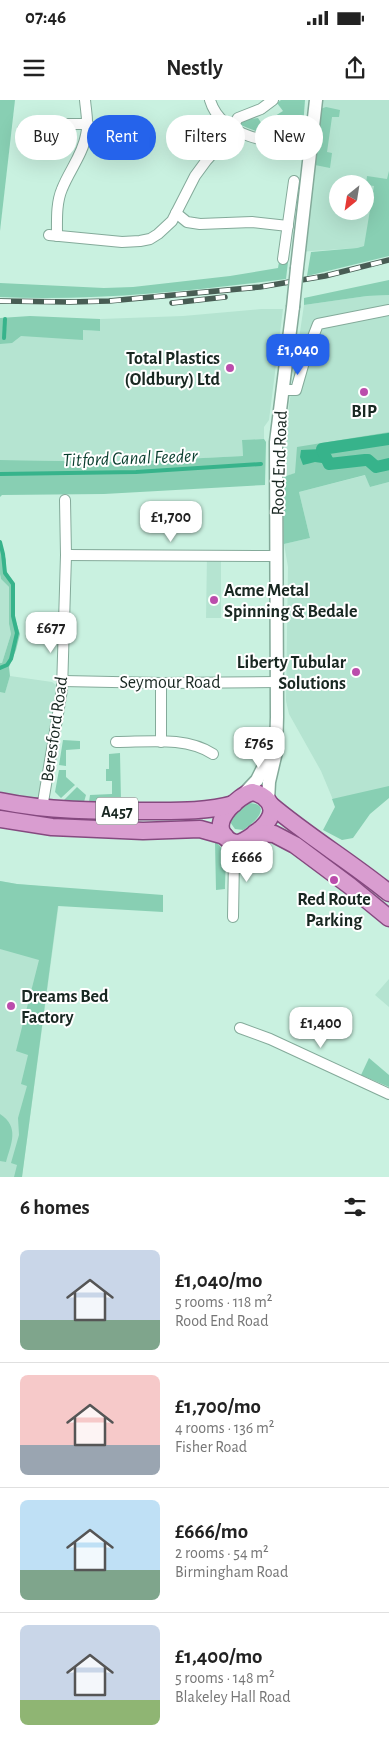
<!DOCTYPE html>
<html lang="en">
<head>
<meta charset="utf-8">
<style>
  :root { --surface:#fff; --page:#f6f6f6; --text:#222; --muted:#767676; --line:#e0e0e0; --accent:#2563eb }
  body { margin:0; font-family:"Alegreya Sans",sans-serif; background:var(--page); color:var(--text); height:100vh; display:flex; flex-direction:column; font-size:19px; white-space:nowrap }
  * { box-sizing:border-box; margin:0 }
  p { font-size:16px; color:var(--muted) }
  .icon { flex:none; width:28px; height:28px; fill:none; stroke:currentColor; stroke-width:2; stroke-linecap:round; stroke-linejoin:round }
  .map { position:relative; height:1077px; overflow:hidden }
  .drawer { display:flex; flex-direction:column; background:var(--surface); flex:1 }
  .drawer>* { flex:none }
  .top-card { position:absolute; left:15px; top:15px; width:360px; height:45px; display:flex; gap:10px }
  .needle { width:32px; rotate:210deg }
  .fabs { position:absolute; left:329px; top:75px; display:grid; gap:10px }
  .fabs a { display:grid; place-items:center; width:45px; height:45px; border-radius:50%; background:var(--surface); box-shadow:0 5px 20px #0002; font-size:25px }
  .price { position:absolute; translate:-50% -42px; padding:0 11px; border-radius:10px; background:#fff; color:#222; font-size:16px; line-height:32px; filter:drop-shadow(0 1px 2px #0008) }
  .price::after { content:''; position:absolute; left:50%; top:30px; width:15px; height:11px; margin-left:-8px; background:inherit; clip-path:polygon(0 0,100% 0,50% 100%) }
  .price.current { background:var(--accent); color:#fff }
  ul { padding:0; list-style:none }
  li { display:flex; align-items:center; gap:15px; height:125px; padding:0 20px }
  li+li { border-top:1px solid var(--line) }
  li span { display:grid; place-items:center; flex:none; width:140px; height:100px; border-radius:8px; color:#555 }
  li>.icon { margin-inline-start:auto }
  span .icon { width:60px; height:60px; fill:#fffc; stroke-width:1 }
  li b { font-size:21px }
  h2 { display:flex; justify-content:space-between; align-items:center; height:60px; padding:0 20px; font-size:21px }
  .pill { padding:0 18px; border-radius:22px; background:var(--surface); box-shadow:0 5px 20px #0002; font-size:18px; line-height:45px }
  .pill.current { background:var(--accent); color:#fff }
  .status { display:flex; justify-content:space-between; align-items:center; height:35px; padding:0 25px; background:var(--surface); direction:ltr }
  .status svg { height:14px; fill:currentColor }
  header { display:flex; justify-content:space-between; align-items:center; height:65px; padding:0 20px; background:var(--surface); font-size:22px; font-weight:700 }
  .map>svg:first-child { display:block }
  .built { fill:#b5e4d1; fill-rule:evenodd }
  .green { fill:#88cfb3 }
  .water { fill:#37b38b }
  .lines { fill:none; stroke-linecap:round; stroke-linejoin:round }
  .stream { stroke:#37b38b; stroke-width:4 }
  .canal { stroke:#37b38b; stroke-width:12 }
  .minor-casing { stroke:#84aa9a; stroke-width:12 }
  .tertiary-casing { stroke:#84aa9a; stroke-width:15 }
  .primary-casing { stroke:#85497f; stroke-width:19 }
  .minor { stroke:#fff; stroke-width:10 }
  .tertiary { stroke:#fff; stroke-width:12 }
  .primary { stroke:#d99dd0; stroke-width:16 }
  .rail-casing { stroke:#485d54; stroke-width:5.5 }
  .rail { stroke:#fff; stroke-width:4; stroke-dasharray:11; stroke-linecap:butt }
  .tertiary-bridge-casing { stroke:#84aa9a; stroke-width:15; stroke-linecap:butt }
  .tertiary-bridge { stroke:#fff; stroke-width:12 }
  .poi-dot { fill:#bb4dac; stroke:#fff; stroke-width:2 }
  .labels { text-anchor:middle; stroke-width:4; stroke-linejoin:round; paint-order:stroke }
  .shield { fill:#fff; stroke:#5d6864; stroke-width:1 }
  .shield-label { font-size:16px; font-weight:bold; fill:#182721 }
  .poi-label { font-size:18px; font-weight:bold; fill:#182721; stroke:#fff; text-anchor:end }
  .street-label { font-size:18px; fill:#182721; stroke:#fff }
  .water-label { font-size:19px; font-style:italic; fill:#093e2e; stroke:#fff }
</style>
</head>
<body>
<div class="status"><b>07:46</b><svg viewBox="0 0 49 12"><path d="M0 12V9h3v3zM5 12V6h3v6zM10 12V3h3v9zM15 12V0h3v12zM26 1h20v11H26zM47 4h2v5h-2z"/></svg></div>
<header><svg class="icon" aria-label="menu" viewBox="0 0 24 24"><path d="M4 6h16M4 12h16M4 18h16"/></svg>Nestly<svg class="icon" aria-label="share" viewBox="0 0 24 24"><path d="M12 15V3M7 8l5-5 5 5M5 13v7h14v-7"/></svg></header>
<div class="map">
<svg width="389" height="1077" viewBox="0 0 389 1077">
  <rect width="100%" height="100%" fill="#c9f1e0"/>
  <g class="built">
    <path d="M316,0H389V138L357,148L298,152ZM338,84H365V111H338Z"/>
    <path d="M389,195V332L348,339L296,373L283,377L284,339L304,205L367,196Z"/>
    <path d="M261,209H283L269,320L264,327V339L242,340L243,356L124,362L0,360V237L20,225L99,231L100,219L183,216Z"/>
    <path d="M366,375L370,387L389,382V692L336,707L321,671L289,614L286,601L288,467L284,444L310,438L299,392Z"/>
    <path d="M207,455H221V518H206Z"/>
    <path d="M0,474L1,479L9,487V524L11,534L2,563H0Z"/>
    <path d="M10,576L52,582L62,590L40,719L0,712V592H5Z"/>
    <path d="M0,781L17,784L61,788L22,1077H0Z"/>
    <path d="M389,879V907L375,895Z"/>
  </g>
  <g class="green">
    <path d="M0,0H15L0,131Z"/>
    <path d="M281,0H305L303,27L302,32L298,36C282,41 253,31 239,24L244,20L258,18L262,24L283,11L277,3Z"/>
    <path d="M326,7L340,10L339,17H332L327,52L332,53L330,68L315,65L320,9Z"/>
    <path d="M389,71V156L307,176L311,152L357,148L364,146L374,86L366,85L367,76L387,79Z"/>
    <path d="M279,162H288L286,179C190,191 97,201 0,197V183L104,188L133,187L230,176L278,168Z"/>
    <path d="M389,180V195L367,196L304,205V198Z"/>
    <path d="M30,216L100,219V231L83,230V240L21,236L12,243L0,244V218Z"/>
    <path d="M389,332V382L370,387L365,375L299,392L310,438L284,444L283,377L295,373L297,347Z"/>
    <path d="M264,339L266,342L265,385L104,394L2,395L0,397V360L124,362L243,356L242,340Z"/>
    <path d="M0,441L6,460V471L15,484V519L20,534L16,550L9,567L10,576L5,593L0,592V563H2L11,534L9,524V487L1,479L0,474Z"/>
    <path d="M63,640L80,641V649L66,650V666L59,665Z"/>
    <path d="M120,653L121,701L89,702L90,695L112,694V681H106V669H109V654Z"/>
    <path d="M59,670H66V677L75,685L61,698L55,692Z"/>
    <path d="M389,686V698L370,714L353,738L342,740L323,730L335,707L332,699Z"/>
    <path d="M77,687L86,695L84,702H66L64,700Z"/>
    <path d="M250,703C274,705 252,725 243,730L235,729L230,722L231,717L245,704Z"/>
    <path d="M215,742C229,749 225,775 225,789L216,790Z"/>
    <path d="M0,781L17,784L163,795V812L58,806L22,1077H14L17,1065L11,1063L19,1035L18,1018L27,986L21,984L28,955L16,951L39,860L0,849Z"/>
    <path d="M369,958L389,975V987L361,975Z"/>
    <path d="M0,1014C20,1027 11,1044 6,1062L0,1061Z"/>
  </g>
  <path class="water" d="M322,349L329,364L315,362L303,365L300,357L301,350Z"/>
  <g class="lines">
    <g class="stream">
      <path d="M4,238L5,219"/>
      <path d="M0,374L136,372L261,364"/>
      <path d="M0,442L3,454L5,473L13,484V516L17,533L11,559L7,565L0,568"/>
    </g>
    <path class="canal" d="M389,339L322,349L329,364L365,360H368L376,367L389,364"/>
    <g class="minor-casing">
      <g id="minor">
        <path d="M210,0C222,40 276,43 311,46"/>
        <path d="M23,29L53,24H88"/>
        <path d="M176,113L187,122L200,124L252,122L288,126"/>
        <path d="M49,135L122,142L140,141L150,139L158,134L172,121L195,76L206,61L223,42L238,18L261,9L273,0"/>
        <path d="M57,136C57,120 56,103 62,89C69,71 83,54 86,35C89,24 86,12 85,0"/>
        <path d="M283,159L294,81"/>
        <path d="M283,290H296L306,255L318,224L389,210"/>
        <path d="M66,455L277,456"/>
        <path d="M63,581L161,583L277,582"/>
        <path d="M116,642C147,642 186,636 213,654"/>
        <path d="M161,642V583"/>
        <path d="M42,708L62,590L66,455L65,400"/>
        <path d="M227,740L234,758L233,817"/>
        <path d="M240,928L270,939L389,994"/>
      </g>
    </g>
    <g class="tertiary-casing">
      <g id="tertiary">
        <path d="M297,168L316,0"/>
        <path d="M241,697L257,680L271,652"/>
        <path d="M268,701L269,682L276,652L277,617L276,342L293,207"/>
      </g>
    </g>
    <g class="primary-casing">
      <g id="primary">
        <path d="M252,692C265,694 277,706 269,719C265,727 244,744 236,743C230,742 226,739 223,734C213,719 238,696 252,692Z"/>
        <path d="M0,701C48,711 97,711 146,711C175,711 206,712 234,704"/>
        <path d="M271,705C309,737 351,762 389,793"/>
        <path d="M0,719L52,727L143,731L200,729L225,736"/>
        <path d="M255,733L274,734L295,745L350,786L389,818"/>
      </g>
    </g>
    <use href="#minor" class="minor"/>
    <use href="#tertiary" class="tertiary"/>
    <use href="#primary" class="primary"/>
    <g class="rail-casing">
      <g id="rail">
        <path d="M0,201L70,202L109,201L260,187L325,176L389,160"/>
        <path d="M172,203L225,197"/>
      </g>
    </g>
    <use href="#rail" class="rail"/>
    <g class="tertiary-bridge-casing">
      <path id="tertiary-bridge" d="M293,207L297,168"/>
    </g>
    <use href="#tertiary-bridge" class="tertiary-bridge"/>
  </g>
  <g class="poi-dot">
    <circle cx="230" cy="268" r="5"/>
    <circle cx="364" cy="292" r="5"/>
    <circle cx="214" cy="500" r="5"/>
    <circle cx="356" cy="572" r="5"/>
    <circle cx="334" cy="780" r="5"/>
    <circle cx="11" cy="906" r="5"/>
  </g>
  <g class="labels">
    <rect class="shield" x="96" y="697.5" width="42" height="27" rx="4"/>
    <g class="shield-label">
      <text x="117" y="717">A457</text>
    </g>
    <g class="poi-label">
      <text x="220" y="264">Total Plastics<tspan x="220" dy="21">(Oldbury) Ltd</tspan></text>
      <text x="364" y="317" text-anchor="middle">BIP</text>
      <text x="224" y="496" text-anchor="start">Acme Metal<tspan x="224" dy="21">Spinning &amp; Bedale</tspan></text>
      <text x="346" y="568">Liberty Tubular<tspan x="346" dy="21">Solutions</tspan></text>
      <text x="334" y="805" text-anchor="middle">Red Route<tspan x="334" dy="21">Parking</tspan></text>
      <text x="21" y="902" text-anchor="start">Dreams Bed<tspan x="21" dy="21">Factory</tspan></text>
    </g>
    <g class="street-label">
      <text transform="translate(279 363) rotate(-88)" y="6">Rood End Road</text>
      <text x="170" y="588">Seymour Road</text>
      <text transform="translate(54 629) rotate(-82)" y="6">Beresford Road</text>
    </g>
    <g class="water-label">
      <text transform="translate(130 357) rotate(-2)" y="7">Titford Canal Feeder</text>
    </g>
  </g>
</svg>
<div class="fabs">
<a><svg class="needle" viewBox="-14 -14 28 28"><path d="M0-13l5 13h-10z" fill="#e53935"/><path d="M0 13l5-13h-10z" fill="#767676"/></svg></a>
</div>
<b class="price current" style="left:298px;top:276px">£1,040</b>
<b class="price" style="left:171px;top:443px">£1,700</b>
<b class="price" style="left:51px;top:554px">£677</b>
<b class="price" style="left:259px;top:669px">£765</b>
<b class="price" style="left:247px;top:783px">£666</b>
<b class="price" style="left:321px;top:949px">£1,400</b>
<div class="top-card">
<a class="pill">Buy</a>
<a class="pill current">Rent</a>
<a class="pill">Filters</a>
<a class="pill">New</a>
</div>
</div>
<section class="drawer">
<h2>6 homes<svg class="icon" aria-label="filters" viewBox="0 0 24 24"><path d="M4 7h16M4 17h16"/><circle cx="9" cy="7" r="2"/><circle cx="15" cy="17" r="2"/></svg></h2>
<ul>
<li><span style="background:linear-gradient(#c9d6e8 70%,#7fa58c 0)"><svg class="icon" aria-label="home" viewBox="0 0 24 24"><path d="M3 11l9-7 9 7M6 9v11h12V9"/></svg></span><div><b>£1,040/mo</b><p>5 rooms · 118 m²</p><p>Rood End Road</p></div></li>
<li><span style="background:linear-gradient(#f6c9c9 70%,#9aa5b1 0)"><svg class="icon" aria-label="home" viewBox="0 0 24 24"><path d="M3 11l9-7 9 7M6 9v11h12V9"/></svg></span><div><b>£1,700/mo</b><p>4 rooms · 136 m²</p><p>Fisher Road</p></div></li>
<li><span style="background:linear-gradient(#bfe0f5 70%,#7fa58c 0)"><svg class="icon" aria-label="home" viewBox="0 0 24 24"><path d="M3 11l9-7 9 7M6 9v11h12V9"/></svg></span><div><b>£666/mo</b><p>2 rooms · 54 m²</p><p>Birmingham Road</p></div></li>
<li><span style="background:linear-gradient(#c9d6e8 75%,#8fb573 0)"><svg class="icon" aria-label="home" viewBox="0 0 24 24"><path d="M3 11l9-7 9 7M6 9v11h12V9"/></svg></span><div><b>£1,400/mo</b><p>5 rooms · 148 m²</p><p>Blakeley Hall Road</p></div></li>
</ul>
</section>
</body>
</html>
